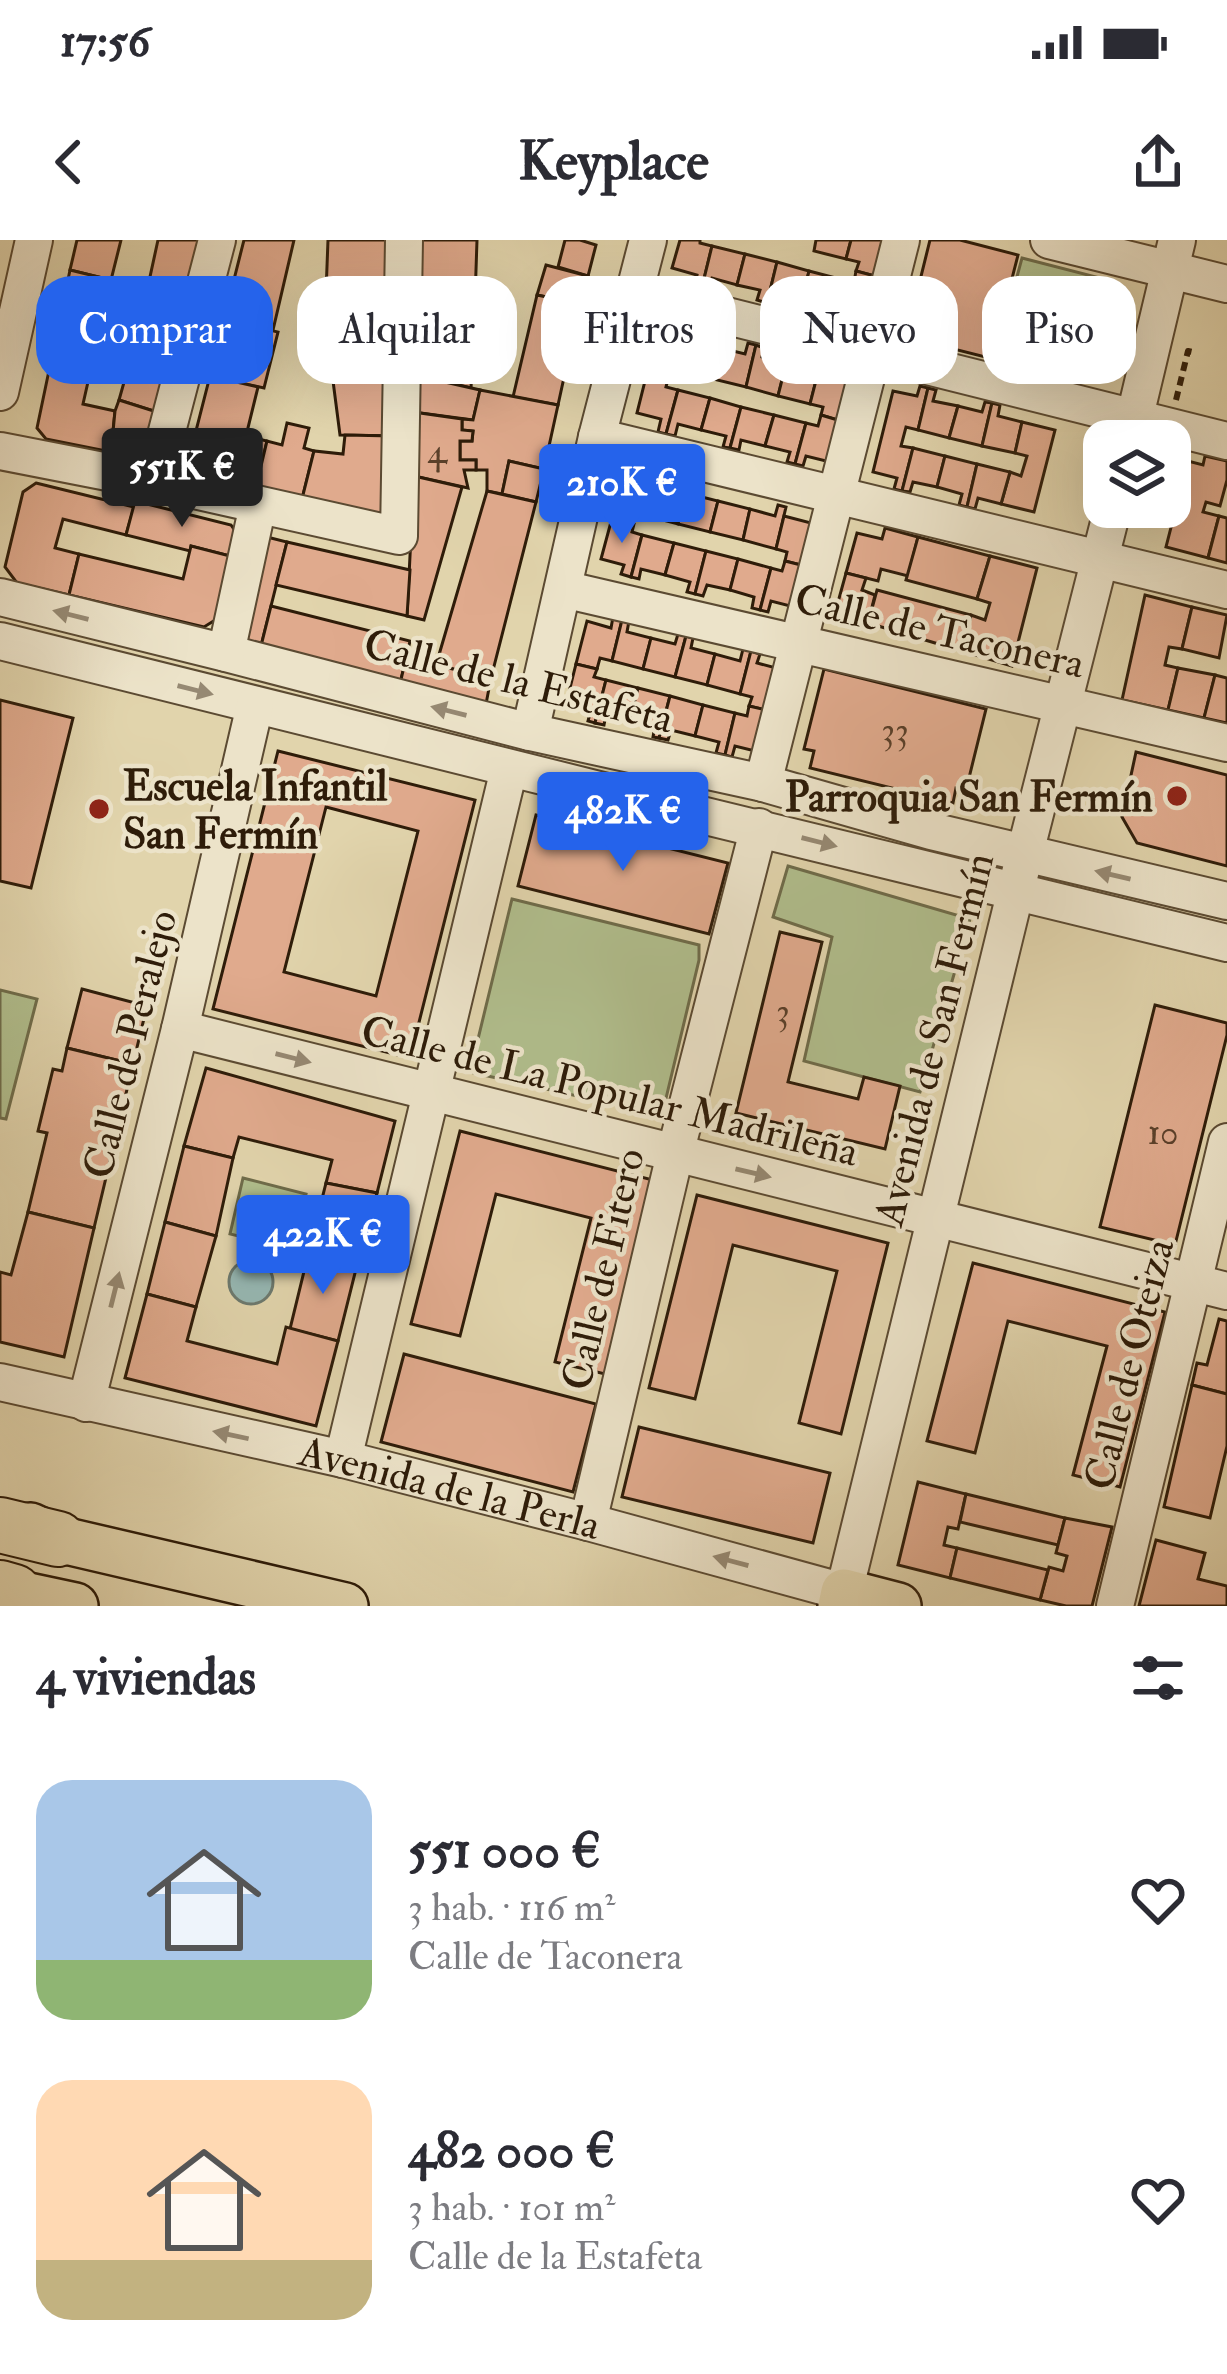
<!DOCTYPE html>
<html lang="es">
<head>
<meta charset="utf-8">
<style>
  :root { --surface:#fff; --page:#f7f7f7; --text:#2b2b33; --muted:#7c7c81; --accent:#2563eb }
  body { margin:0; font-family:"IM FELL Double Pica",serif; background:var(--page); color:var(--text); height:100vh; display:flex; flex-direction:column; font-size:45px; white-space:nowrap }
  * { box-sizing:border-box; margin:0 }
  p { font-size:39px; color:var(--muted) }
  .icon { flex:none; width:66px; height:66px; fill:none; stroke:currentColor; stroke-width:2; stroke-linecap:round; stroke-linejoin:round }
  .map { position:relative; height:1366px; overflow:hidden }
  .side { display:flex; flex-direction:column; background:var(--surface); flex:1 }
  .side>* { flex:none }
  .top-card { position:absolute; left:36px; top:36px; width:1155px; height:108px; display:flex; gap:24px }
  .buttons { position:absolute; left:1083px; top:180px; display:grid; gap:24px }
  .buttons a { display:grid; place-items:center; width:108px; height:108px; border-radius:24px; background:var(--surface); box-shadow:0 12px 48px #0002; font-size:60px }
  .price { position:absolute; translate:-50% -102px; padding:0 27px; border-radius:12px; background:var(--accent); color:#fff; font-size:39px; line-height:78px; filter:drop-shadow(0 3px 6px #0008) }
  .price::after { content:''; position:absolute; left:50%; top:72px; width:36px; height:27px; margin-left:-18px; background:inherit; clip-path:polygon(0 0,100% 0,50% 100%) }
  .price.current { background:#222; color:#fff }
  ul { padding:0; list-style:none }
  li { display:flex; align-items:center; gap:36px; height:300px; padding:0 36px }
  li span { display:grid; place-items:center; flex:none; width:336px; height:240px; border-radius:36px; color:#555 }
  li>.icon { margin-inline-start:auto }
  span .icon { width:144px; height:144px; fill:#fffc; stroke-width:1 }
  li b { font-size:51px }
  h2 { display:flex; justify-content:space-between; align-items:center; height:144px; padding:0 36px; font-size:51px }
  .tag { padding:0 42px; border-radius:36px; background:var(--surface); box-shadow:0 12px 48px #0002; font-size:42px; line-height:108px }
  .tag.current { background:var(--accent); color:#fff }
  .status { display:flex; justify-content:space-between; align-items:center; height:84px; padding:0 60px; background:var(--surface); direction:ltr }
  .status svg { height:33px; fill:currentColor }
  header { display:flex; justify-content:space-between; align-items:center; height:156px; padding:0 36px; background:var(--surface); font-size:54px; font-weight:700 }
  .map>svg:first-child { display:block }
  .green { fill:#b0bd8c; stroke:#6f6c4a; stroke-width:3 }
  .water { fill:#96b7b2; stroke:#6c796e; stroke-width:3 }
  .building { fill:#e0aa8d; stroke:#2e1c09; stroke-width:3; fill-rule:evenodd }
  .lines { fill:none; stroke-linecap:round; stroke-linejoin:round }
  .minor-casing { stroke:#5b4a32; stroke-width:40 }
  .major-casing { stroke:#2e1c09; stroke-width:50 }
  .highway-casing { stroke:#2e1c09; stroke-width:58 }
  .path { stroke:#2e1c09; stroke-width:6; stroke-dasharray:9 6; stroke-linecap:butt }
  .minor { stroke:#ece3c9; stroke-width:36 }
  .major { stroke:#e1d4ac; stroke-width:45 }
  .highway { stroke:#e1d4ac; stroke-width:54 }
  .oneway { fill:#968973 }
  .poi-dot { fill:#8f2418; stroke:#ece3c9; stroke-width:4.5 }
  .labels { text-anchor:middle; stroke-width:9; stroke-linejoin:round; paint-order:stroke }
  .number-label { font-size:36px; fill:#5a402a }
  .street-label { font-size:42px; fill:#2e1c09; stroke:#ece3c9 }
  .poi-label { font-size:42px; font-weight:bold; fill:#2e1c09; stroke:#ece3c9; text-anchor:start }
</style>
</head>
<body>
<div class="status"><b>17:56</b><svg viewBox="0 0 49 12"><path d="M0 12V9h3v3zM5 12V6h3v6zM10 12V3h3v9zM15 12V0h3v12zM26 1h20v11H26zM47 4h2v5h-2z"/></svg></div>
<header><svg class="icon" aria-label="back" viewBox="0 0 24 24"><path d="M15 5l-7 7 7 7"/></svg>Keyplace<svg class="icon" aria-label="share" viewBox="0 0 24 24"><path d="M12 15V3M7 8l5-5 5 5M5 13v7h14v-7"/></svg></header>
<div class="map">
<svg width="1227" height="1366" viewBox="0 0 1227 1366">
  <rect width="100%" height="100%" fill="#e1d4ac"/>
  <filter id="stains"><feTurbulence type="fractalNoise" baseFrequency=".00167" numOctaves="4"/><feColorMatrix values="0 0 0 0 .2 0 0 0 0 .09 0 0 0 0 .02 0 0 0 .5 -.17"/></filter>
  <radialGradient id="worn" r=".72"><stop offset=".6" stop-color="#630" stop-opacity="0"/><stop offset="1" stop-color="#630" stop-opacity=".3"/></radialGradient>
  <g class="green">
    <path d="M1022,18L1100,38L1090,75L1012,55Z"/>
    <path d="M1052,78L1099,91L1085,140L1039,127Z"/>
    <path d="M788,626L970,679L920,852L804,821L832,697L773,677Z"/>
    <path d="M512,659L699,705V720L662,875L470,832Z"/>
    <path d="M0,750L37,759L6,879L0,878Z"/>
    <path d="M243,938L306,954L292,1013L272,1008V1004L230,994Z"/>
  </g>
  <circle class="water" cx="251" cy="1042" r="22"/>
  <g class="building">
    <path d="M77,0H121L111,40L70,30Z"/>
    <path d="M158,0H202L188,56L148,46Z"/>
    <path d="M244,0H294L273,90L224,79Z"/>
    <path d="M328,0H398L397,81L325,79Z"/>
    <path d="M416,0H477L475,60L416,58Z"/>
    <path d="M565,0H580L596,5L588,36L558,27Z"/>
    <path d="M680,0H700V3L712,6L702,47L695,45L697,35L672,28Z"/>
    <path d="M816,0H851L846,19L814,11Z"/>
    <path d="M851,0H885L875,36L856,31L859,22L846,19Z"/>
    <path d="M930,0H960L1018,15L1005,66L1031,72L1017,125L906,97Z"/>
    <path d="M712,6L745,14L737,45L712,38L709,49L702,47Z"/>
    <path d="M745,14L777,22L767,63L757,60L760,50L737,45Z"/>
    <path d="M777,22L809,31L802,60L778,54L775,65L767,63Z"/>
    <path d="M546,25L588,36L580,64L537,55Z"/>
    <path d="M70,30L111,40L83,164L115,171L111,212L46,199L37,188Z"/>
    <path d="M809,31L840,39L830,79L822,77L825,66L802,60Z"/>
    <path d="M856,31L875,36L865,76L842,70L839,81L830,79L840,39L854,42Z"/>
    <path d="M148,46L188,56L169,137L128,128Z"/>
    <path d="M537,55L580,64L558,165L513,157Z"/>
    <path d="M416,58L475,60L471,148L414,135Z"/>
    <path d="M224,79L278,92L264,148L210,136Z"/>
    <path d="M325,79L397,81L393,196L340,195Z"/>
    <path d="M684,88L692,90L682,131L671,128L668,139L647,133L658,92L681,98Z"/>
    <path d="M692,90L699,92L697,101L721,108L713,139L682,131Z"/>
    <path d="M748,103L756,105L746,147L713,139L721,108L745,114Z"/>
    <path d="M756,105L764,108L762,117L786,124L778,156L746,147Z"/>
    <path d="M813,119L821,121L810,164L778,156L786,124L811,130Z"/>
    <path d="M821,121L830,124L828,134L852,140L841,181L821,175L823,167L810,164Z"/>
    <path d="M128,128L169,137L160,173L119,160Z"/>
    <path d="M647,133L668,139L666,147L678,150L666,194L658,192L661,179L637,173Z"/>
    <path d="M414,135L480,150L473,180L413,172Z"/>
    <path d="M210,136L258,147L246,196L267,201L256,247L186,230Z"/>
    <path d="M920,146L928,148L918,190L906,187L901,206L913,208L902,251L894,249L897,238L873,232L893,151L917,156Z"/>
    <path d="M928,148L936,150L933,161L958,166L949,198L918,190Z"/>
    <path d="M480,150L558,165L544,229L509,221L502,254L487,251V230H476V220H460V201H472L473,191L462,190V179L473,180Z"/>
    <path d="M678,150L710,158L701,190L678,184L675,196L666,194Z"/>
    <path d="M710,158L741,167L730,208L723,207L726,196L701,190Z"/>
    <path d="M119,160L160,173L152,212L139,221L111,212L115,171Z"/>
    <path d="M985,162L992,163L982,206L949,198L958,166L982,172Z"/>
    <path d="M992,163L1000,165L998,176L1022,182L1015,213L982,206Z"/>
    <path d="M741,167L774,175L765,206L741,200L739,210L730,208Z"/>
    <path d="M413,172L462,179V190L473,191L472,201H460V220H476V230H464L468,248L414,236Z"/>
    <path d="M774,175L806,183L795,224L787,222L790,212L765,206Z"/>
    <path d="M821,175L841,181L830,222L806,216L803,226L795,224L806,183L818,186Z"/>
    <path d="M1022,182L1055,190L1034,272L1001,264L1010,232L1021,236L1027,216L1015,213Z"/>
    <path d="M287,183L309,188L304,208L314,211L302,259L256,247L267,201L282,205Z"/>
    <path d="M345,195L393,196L383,280L302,259L314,211L343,214Z"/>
    <path d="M913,208L945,216L937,247L913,242L910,252L902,251Z"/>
    <path d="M945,216L977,224L967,267L959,265L962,254L937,247Z"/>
    <path d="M1205,216L1227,221V240L1220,266L1206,262L1203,272L1219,276L1208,318L1166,307L1188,221L1203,225Z"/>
    <path d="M509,221L544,229L536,262L502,254Z"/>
    <path d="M977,224L1010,232L1001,264L978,258L975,269L967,267Z"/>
    <path d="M649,233L657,235L647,276L630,272L627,282L612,278L622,237L646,243Z"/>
    <path d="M657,235L664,236L661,247L686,253L678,284L647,276Z"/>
    <path d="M414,236L462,247L424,380L407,376Z"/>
    <path d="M36,243L134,267L126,295L63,279L55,308L79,314L69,355L17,343L5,327L23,252Z"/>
    <path d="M487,251L536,262L491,438L436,425Z"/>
    <path d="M686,253L718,261L710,292L678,284Z"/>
    <path d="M135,261L231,285L240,298L234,317L191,306L190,311L126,295Z"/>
    <path d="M718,261L750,269L743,300L710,292Z"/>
    <path d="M778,265L786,267L776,309L743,300L750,269L775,276Z"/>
    <path d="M784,276L815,284L805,326L785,321L787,312L776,309Z"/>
    <path d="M1219,276L1227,278V323L1208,318Z"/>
    <path d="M612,278L634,284L632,292L642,295L631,337L621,334L624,325L601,319Z"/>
    <path d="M885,288L918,297L908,336L881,329L878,341L846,333L857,293L882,299Z"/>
    <path d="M259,295L287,302L260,410L232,403Z"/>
    <path d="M642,295L674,303L665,335L641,329L639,339L631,337Z"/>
    <path d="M918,297L990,316L977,359L906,340Z"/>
    <path d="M287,302L410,330L407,376L276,345Z"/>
    <path d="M674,303L706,311L695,354L687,352L690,342L665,335Z"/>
    <path d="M191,306L234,317L220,377L204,387L69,355L79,314L183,339Z"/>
    <path d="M706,311L738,319L730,350L707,345L703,356L695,354Z"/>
    <path d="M990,316L1037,328L1012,426L962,411L971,375L985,380L990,363L977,359Z"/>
    <path d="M738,319L771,328L760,370L752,368L754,357L730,350Z"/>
    <path d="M785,321L805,326L794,367L771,361L768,372L760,370L771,328L782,331Z"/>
    <path d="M846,333L866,338L862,350L875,355L868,383L835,373Z"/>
    <path d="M877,350L971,375L962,411L868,383Z"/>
    <path d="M1145,355L1192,367L1182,409L1169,407L1165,425L1178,428L1168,470L1122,460Z"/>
    <path d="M271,366L410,401L400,444L260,410Z"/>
    <path d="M1192,367L1227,375L1219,418L1182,409Z"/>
    <path d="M613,377L622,380L612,421L600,418L597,429L576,424L587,381L611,388Z"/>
    <path d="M622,380L629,381L627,392L651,398L643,429L612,421Z"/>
    <path d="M678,394L686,396L675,437L643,429L651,398L675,404Z"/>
    <path d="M686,396L693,398L691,408L715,414L707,445L675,437Z"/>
    <path d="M743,409L751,411L740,454L707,445L715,414L740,421Z"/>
    <path d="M751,411L760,414L757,423L780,429L770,471L749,466L752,457L740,454Z"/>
    <path d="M406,418L491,438L486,464L400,444Z"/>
    <path d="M576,424L597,429L594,437L606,440L595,483L588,481L591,470L566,464Z"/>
    <path d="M1178,428L1215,435L1204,478L1168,470Z"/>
    <path d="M824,429L986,469L966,550L956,548L953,563L810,528L814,511L804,509Z"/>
    <path d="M1215,435L1227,438V483L1204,478Z"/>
    <path d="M606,440L638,448L630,480L606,474L604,485L595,483Z"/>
    <path d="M638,448L670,456L659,498L653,497L655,486L630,480Z"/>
    <path d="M670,456L703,465L695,496L671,490L668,500L659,498Z"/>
    <path d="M0,460L73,478L31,648L0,641Z"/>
    <path d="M703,465L735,473L725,515L716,513L719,502L695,496Z"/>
    <path d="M749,466L770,471L759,512L735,506L732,517L725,515L735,473L747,476Z"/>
    <path d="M278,511L475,560L410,818L213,769ZM326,567L418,591L376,756L284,732Z"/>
    <path d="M1136,512L1227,535V626L1137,603L1122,577Z"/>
    <path d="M536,575L728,623L709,694L518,646Z"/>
    <path d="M780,692L822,702L788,842L858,859L864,837L900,846L885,909L736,873Z"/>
    <path d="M82,749L147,766L133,824L67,808Z"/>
    <path d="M1155,765L1227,783V795L1175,1005L1100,987Z"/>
    <path d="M67,808L133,824L94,988L28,972L47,893L38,891L53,829L62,831Z"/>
    <path d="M206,828L395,881L377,953L326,943L332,920L239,897L233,918L184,906Z"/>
    <path d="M460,891L653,940L605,1134L555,1122L591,978L496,954L460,1096L411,1084Z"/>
    <path d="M184,906L233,918L216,996L165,982Z"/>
    <path d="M326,943L377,953L357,1025L308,1015Z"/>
    <path d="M697,955L888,1003L841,1194L799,1183L837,1031L733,1005L695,1159L649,1148Z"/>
    <path d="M28,972L94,988L64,1117L0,1102V1032L11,1035Z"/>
    <path d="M165,982L216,996L196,1067L147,1054Z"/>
    <path d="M308,1015L357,1025L338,1101L290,1089Z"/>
    <path d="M973,1023L1165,1072L1120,1247L1073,1235L1107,1106L1008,1081L975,1213L927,1201Z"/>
    <path d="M147,1054L196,1067L187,1101L277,1124L286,1087L338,1101L316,1186L125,1138Z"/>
    <path d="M1219,1079L1227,1081V1154L1192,1145L1197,1123L1207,1125Z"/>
    <path d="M404,1114L596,1164L573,1252L381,1202Z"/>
    <path d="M1192,1145L1227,1154V1206L1210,1278L1164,1267Z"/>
    <path d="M639,1187L830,1233L813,1303L622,1257Z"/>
    <path d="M918,1242L966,1254L958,1289L948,1287L944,1305L957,1308L950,1338L898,1325Z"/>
    <path d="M966,1254L1065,1278L1058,1305L960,1282Z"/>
    <path d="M1065,1278L1112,1287L1092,1366H1066L1040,1360L1049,1327L1063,1331L1067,1316L1056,1313Z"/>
    <path d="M1156,1300L1205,1313L1198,1339L1227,1346V1366H1139Z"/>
    <path d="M957,1308L1048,1330L1040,1360L950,1338Z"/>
  </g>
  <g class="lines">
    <g class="minor-casing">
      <g id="minor">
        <path d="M1049,0L1227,44"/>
        <path d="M635,53L1227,201"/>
        <path d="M0,152L34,0"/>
        <path d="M597,197L1227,350"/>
        <path d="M1130,197L1177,0"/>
        <path d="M0,211L154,241L399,296L404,0"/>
        <path d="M154,241L217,0"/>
        <path d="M563,349L1227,503"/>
        <path d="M0,357L226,413L530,492L763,543L931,591L1227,661"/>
        <path d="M0,401C409,503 817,605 1227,703"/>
        <path d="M226,413L258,265"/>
        <path d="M530,492L597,197L648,0"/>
        <path d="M763,543L901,0"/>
        <path d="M180,789L1227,1051"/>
        <path id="s1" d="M0,1142L343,1219L588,1282L844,1352L1025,613L1113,267"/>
        <path d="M86,1163L180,789L255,465"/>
        <path d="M343,1219L509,529"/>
        <path d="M588,1282L675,914L759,587"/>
        <path d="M1115,1366L1227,902"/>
      </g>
    </g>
    <g class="major-casing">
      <g id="major">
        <path d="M30,1286L58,1299L345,1366"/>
        <path d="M0,1350L75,1366"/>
        <path d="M841,1366L844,1352L898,1366"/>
      </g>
    </g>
    <g class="highway-casing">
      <g id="highway">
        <path d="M0,1285L58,1299"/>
        <path d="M0,1348L14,1352"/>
      </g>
    </g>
    <path class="path" d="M1176,160L1188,111L1197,113"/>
    <use href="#minor" class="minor"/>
    <use href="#major" class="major"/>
    <use href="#highway" class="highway"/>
  </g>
  <defs><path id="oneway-solid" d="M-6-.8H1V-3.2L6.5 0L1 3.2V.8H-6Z" transform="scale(3)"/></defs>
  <g class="oneway">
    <use href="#oneway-solid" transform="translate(71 375) rotate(-166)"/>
    <use href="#oneway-solid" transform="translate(195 450) rotate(14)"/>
    <use href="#oneway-solid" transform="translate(449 471) rotate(-166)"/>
    <use href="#oneway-solid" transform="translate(819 602) rotate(14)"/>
    <use href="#oneway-solid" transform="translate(1113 635) rotate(-167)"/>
    <use href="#oneway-solid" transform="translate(293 818) rotate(14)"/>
    <use href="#oneway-solid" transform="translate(753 933) rotate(13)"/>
    <use href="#oneway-solid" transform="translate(115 1050) rotate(-76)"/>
    <use href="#oneway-solid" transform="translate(231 1195) rotate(-168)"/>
    <use href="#oneway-solid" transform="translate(731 1321) rotate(-165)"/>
  </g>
  <g class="poi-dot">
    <circle cx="1177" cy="556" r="12"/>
    <circle cx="99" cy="569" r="12"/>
  </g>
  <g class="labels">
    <g class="number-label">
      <text x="437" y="223">4</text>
      <text x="895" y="502">33</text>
      <text x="783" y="783">3</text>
      <text x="1163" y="904">10</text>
    </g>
    <g class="street-label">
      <text transform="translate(940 390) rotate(13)" y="15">Calle de Taconera</text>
      <text transform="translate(519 440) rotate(14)" y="15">Calle de la Estafeta</text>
      <text transform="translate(933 799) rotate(-76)" y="15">Avenida de San Fermín</text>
      <text transform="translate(129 804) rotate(-76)" y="15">Calle de Peralejo</text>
      <text transform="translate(610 850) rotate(14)" y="15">Calle de La Popular Madrileña</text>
      <text transform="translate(602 1029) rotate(-77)" y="15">Calle de Fitero</text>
      <text transform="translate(1128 1124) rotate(-76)" y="15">Calle de Oteiza</text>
      <text dy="15" stroke="none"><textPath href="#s1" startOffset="462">Avenida de la Perla</textPath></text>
    </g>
    <g class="poi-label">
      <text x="123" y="560">Escuela Infantil<tspan x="123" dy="48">San Fermín</tspan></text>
      <text x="1153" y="571" text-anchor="end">Parroquia San Fermín</text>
    </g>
  </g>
  <rect width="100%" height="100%" filter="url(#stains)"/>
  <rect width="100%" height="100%" fill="url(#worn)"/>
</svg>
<div class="buttons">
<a><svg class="icon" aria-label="layers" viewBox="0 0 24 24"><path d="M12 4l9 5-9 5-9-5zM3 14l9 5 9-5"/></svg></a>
</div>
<b class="price current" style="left:182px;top:290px">551K €</b>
<b class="price" style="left:622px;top:306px">210K €</b>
<b class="price" style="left:623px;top:634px">482K €</b>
<b class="price" style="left:323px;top:1057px">422K €</b>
<div class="top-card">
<a class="tag current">Comprar</a>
<a class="tag">Alquilar</a>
<a class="tag">Filtros</a>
<a class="tag">Nuevo</a>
<a class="tag">Piso</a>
</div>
</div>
<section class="side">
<h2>4 viviendas<svg class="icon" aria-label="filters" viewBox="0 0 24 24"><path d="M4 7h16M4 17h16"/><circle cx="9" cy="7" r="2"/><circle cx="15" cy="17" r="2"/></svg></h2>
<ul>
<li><span style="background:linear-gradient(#a9c7e8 75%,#8fb573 0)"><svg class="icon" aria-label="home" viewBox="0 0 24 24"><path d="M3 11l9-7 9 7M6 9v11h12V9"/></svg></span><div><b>551 000 €</b><p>3 hab. · 116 m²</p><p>Calle de Taconera</p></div><svg class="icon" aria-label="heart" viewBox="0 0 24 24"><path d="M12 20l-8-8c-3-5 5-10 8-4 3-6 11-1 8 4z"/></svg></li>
<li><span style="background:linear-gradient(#ffd9b3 75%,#c2b280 0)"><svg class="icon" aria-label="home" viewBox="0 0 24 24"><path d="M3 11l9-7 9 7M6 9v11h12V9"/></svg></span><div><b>482 000 €</b><p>3 hab. · 101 m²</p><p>Calle de la Estafeta</p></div><svg class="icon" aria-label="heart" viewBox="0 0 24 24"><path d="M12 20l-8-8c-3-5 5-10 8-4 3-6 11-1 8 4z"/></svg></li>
</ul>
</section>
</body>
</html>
